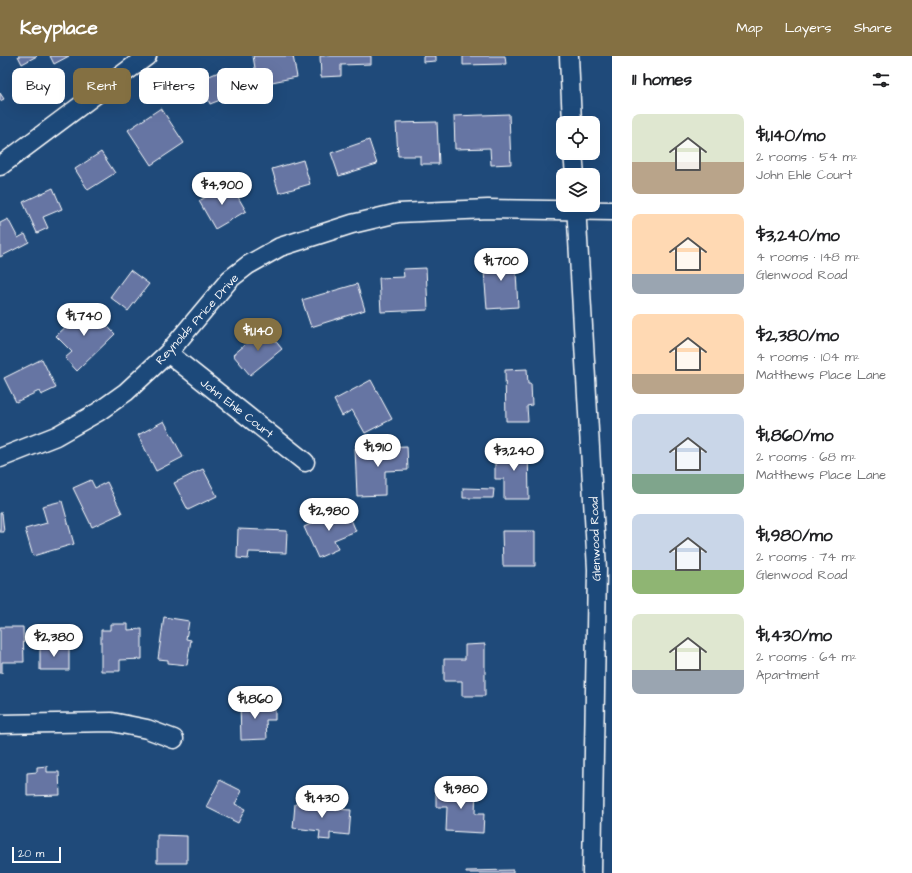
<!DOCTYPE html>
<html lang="en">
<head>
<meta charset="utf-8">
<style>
  :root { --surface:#fff; --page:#f6f6f6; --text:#202124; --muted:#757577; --accent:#847042 }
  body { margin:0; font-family:"Architects Daughter",sans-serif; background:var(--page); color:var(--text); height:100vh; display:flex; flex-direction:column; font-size:15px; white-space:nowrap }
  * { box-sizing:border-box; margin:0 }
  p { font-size:13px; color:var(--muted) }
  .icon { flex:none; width:22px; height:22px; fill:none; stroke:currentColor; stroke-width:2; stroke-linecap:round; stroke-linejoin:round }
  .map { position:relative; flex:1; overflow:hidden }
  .details { display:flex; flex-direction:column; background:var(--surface); width:300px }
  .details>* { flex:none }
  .top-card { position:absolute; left:12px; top:12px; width:380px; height:36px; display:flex; gap:8px }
  .tools { position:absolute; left:556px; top:60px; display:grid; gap:8px }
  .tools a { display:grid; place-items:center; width:44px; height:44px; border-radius:8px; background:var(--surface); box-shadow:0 4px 16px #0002; font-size:20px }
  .scale { position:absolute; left:12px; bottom:10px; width:49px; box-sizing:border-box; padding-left:4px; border:2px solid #fff; border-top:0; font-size:11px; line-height:14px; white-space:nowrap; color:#fff; -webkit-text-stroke:3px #1f4a7a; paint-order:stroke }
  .price { position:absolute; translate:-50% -34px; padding:0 9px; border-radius:14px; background:#fff; color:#222; font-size:13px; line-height:26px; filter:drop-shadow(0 1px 2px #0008) }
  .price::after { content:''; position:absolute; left:50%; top:24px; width:12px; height:9px; margin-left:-6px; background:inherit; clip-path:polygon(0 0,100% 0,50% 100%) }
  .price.on { background:var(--accent); color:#fff }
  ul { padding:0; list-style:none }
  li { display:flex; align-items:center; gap:12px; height:100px; padding:0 20px }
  li span { display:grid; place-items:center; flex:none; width:112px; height:80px; border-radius:8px; color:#555 }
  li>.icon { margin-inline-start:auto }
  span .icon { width:48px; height:48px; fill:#fffc; stroke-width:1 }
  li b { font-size:17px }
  h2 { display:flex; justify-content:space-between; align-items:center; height:48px; padding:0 20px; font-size:17px }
  .pill { padding:0 14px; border-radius:8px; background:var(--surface); box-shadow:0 4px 16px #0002; font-size:14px; line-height:36px }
  .pill.on { background:var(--accent); color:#fff }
  header { display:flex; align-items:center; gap:24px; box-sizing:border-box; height:56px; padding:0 20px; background:var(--accent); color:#fff }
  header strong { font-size:19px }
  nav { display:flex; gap:22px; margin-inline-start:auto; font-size:14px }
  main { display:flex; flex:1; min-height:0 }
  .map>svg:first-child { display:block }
  .building { fill:#6675a3; stroke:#fff }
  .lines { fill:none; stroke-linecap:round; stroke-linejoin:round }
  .minor-casing { stroke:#fff; stroke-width:21 }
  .minor { stroke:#1f4a7a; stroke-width:18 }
  .labels { text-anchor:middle; stroke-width:3; stroke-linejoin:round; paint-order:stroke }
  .street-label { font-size:12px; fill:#fff; stroke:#1f4a7a }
</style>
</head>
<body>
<header>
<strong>Keyplace</strong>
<nav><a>Map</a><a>Layers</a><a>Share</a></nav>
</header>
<main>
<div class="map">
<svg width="612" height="817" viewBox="0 0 612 817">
  <rect width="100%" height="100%" fill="#1f4a7a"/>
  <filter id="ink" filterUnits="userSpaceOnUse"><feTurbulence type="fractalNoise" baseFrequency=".025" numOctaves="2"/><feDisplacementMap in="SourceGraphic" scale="8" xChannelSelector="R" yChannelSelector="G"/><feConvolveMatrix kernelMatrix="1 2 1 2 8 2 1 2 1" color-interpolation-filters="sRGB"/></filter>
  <g filter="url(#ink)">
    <g class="building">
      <path d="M18,0H37L22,8Z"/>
      <path d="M50,0H69L54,8Z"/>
      <path d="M253,0H293L297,21L267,27L266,22L257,24Z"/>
      <path d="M320,0H371V8L341,9V20L321,21Z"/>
      <path d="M423,0H436V5L423,6Z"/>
      <path d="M463,0H505L506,8L463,9Z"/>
      <path d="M228,12L238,37L210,48L200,24Z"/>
      <path d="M0,37L4,43L0,45Z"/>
      <path d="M161,52L184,87L151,109L128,74Z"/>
      <path d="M509,58L511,108L491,109L490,92L455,93L454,60Z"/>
      <path d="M437,66L439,108H420V100H398L396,67Z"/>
      <path d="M369,84L377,108L339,120L331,97Z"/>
      <path d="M101,96L115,117L88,134L75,113Z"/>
      <path d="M303,104L310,128L279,137L272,113Z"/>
      <path d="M230,127L246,155L215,173L199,145Z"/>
      <path d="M53,132L62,153L43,161L48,172L37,177L23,146Z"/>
      <path d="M8,163L18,182L25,178L29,186L0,201V167Z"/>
      <path d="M515,199L518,251L487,253L483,202Z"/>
      <path d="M426,212L428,254L381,256L379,222L404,221L403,213Z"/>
      <path d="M130,214L149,228L128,255L110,241Z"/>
      <path d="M357,228L365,254L311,271L302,244Z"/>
      <path d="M77,253L85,261L92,254L115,278L77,315L65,302L72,296L56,280L72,265L69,262Z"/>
      <path d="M265,272L282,293L250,319L233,299Z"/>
      <path d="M42,303L56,332L41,339L39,335L16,346L4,322Z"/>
      <path d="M527,313L528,328H531L532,349L527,350L528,365H506L505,314Z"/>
      <path d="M371,324L392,363L365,377L352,354L342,360L334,344Z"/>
      <path d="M164,365L183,401L156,415L138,379Z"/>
      <path d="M407,390L408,414L385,415V439L357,440L355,392Z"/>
      <path d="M528,390L529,443H504V423H495V401H504L503,391Z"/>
      <path d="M203,413L217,440L188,454L174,427Z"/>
      <path d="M91,424L95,432L107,426L122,457L92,471L73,432Z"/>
      <path d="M463,432L494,433L493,442H463Z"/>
      <path d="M62,445L74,488L33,500L25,473L47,467L42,450Z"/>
      <path d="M346,452L356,475L334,484L338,493L318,502L304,471Z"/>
      <path d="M0,457H2L4,476H0Z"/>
      <path d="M238,473L287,475L286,497L249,496L248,503L237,502Z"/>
      <path d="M502,475H535V510H503Z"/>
      <path d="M164,561L189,565L186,583L191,584L187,609L168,607V604L158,603Z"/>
      <path d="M110,568H128V574L142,573V603L120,604V615H101V574H110Z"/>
      <path d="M0,571H23L24,606H2V617H0Z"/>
      <path d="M485,588V640H462V625H444V603H465V589Z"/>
      <path d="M40,589L69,590V614H40Z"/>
      <path d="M266,646L267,654H275V664H266L267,683L241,684L240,647Z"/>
      <path d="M47,710V716H59L60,739L27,740V717L37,716V711Z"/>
      <path d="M220,724L242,735L235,748L245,753L238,767L206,751Z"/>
      <path d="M453,729L476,730L475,758H484L483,777L446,775L447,751H436V737H452Z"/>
      <path d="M317,746L334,747V753L351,754L349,779L330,777V784L319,783L320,775L293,772L295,748L317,749Z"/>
      <path d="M157,779L187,780V807H157Z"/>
      <path d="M513,814V817H466V815Z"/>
    </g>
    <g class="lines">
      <g class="minor-casing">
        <g id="minor">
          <path d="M569,0L572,67"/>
          <path d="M573,97L575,119"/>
          <path d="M0,110L147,0"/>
          <path d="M576,149L597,513L592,817"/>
          <path d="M168,297L305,406"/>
          <path d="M0,402L56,380L98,356L126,336L168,297L230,223L248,209L280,191L352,168L398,157L488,153L612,155"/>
          <path d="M0,668L112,666L147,673L174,683"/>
        </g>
      </g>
      <use href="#minor" class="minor"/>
    </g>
  </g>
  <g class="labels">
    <g class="street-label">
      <text transform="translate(197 263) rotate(-48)" y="4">Reynolds Price Drive</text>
      <text transform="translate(237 352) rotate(38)" y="4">John Ehle Court</text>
      <text transform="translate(595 483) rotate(-92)" y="4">Glenwood Road</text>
    </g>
  </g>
</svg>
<div class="tools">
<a><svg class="icon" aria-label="locate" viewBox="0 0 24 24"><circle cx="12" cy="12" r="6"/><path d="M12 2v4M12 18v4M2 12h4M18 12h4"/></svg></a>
<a><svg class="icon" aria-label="layers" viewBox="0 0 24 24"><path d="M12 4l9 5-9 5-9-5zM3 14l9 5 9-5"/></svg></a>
</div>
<div class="scale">20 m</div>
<b class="price" style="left:222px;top:150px">$4,900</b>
<b class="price" style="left:501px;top:226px">$1,700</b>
<b class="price" style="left:84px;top:281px">$1,740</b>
<b class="price on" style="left:258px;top:296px">$1,140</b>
<b class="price" style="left:378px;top:412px">$1,910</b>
<b class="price" style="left:514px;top:416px">$3,240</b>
<b class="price" style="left:329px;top:476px">$2,980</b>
<b class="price" style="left:54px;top:602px">$2,380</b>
<b class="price" style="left:255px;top:664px">$1,860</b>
<b class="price" style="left:461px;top:754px">$1,980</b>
<b class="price" style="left:322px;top:763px">$1,430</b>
<div class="top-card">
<a class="pill">Buy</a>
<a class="pill on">Rent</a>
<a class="pill">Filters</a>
<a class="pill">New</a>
</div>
</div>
<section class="details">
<h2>11 homes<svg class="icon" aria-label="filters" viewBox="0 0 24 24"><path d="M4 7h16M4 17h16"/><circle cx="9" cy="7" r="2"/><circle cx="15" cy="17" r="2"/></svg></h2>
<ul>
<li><span style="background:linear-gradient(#dfe7d0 60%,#b9a48a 0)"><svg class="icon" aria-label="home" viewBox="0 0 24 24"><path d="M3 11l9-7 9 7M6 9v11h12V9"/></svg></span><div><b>$1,140/mo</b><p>2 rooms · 54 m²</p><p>John Ehle Court</p></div></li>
<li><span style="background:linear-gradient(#ffd9b3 75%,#9aa5b1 0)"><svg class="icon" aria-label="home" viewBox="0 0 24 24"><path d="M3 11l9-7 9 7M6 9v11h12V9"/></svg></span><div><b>$3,240/mo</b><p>4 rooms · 148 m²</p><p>Glenwood Road</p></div></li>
<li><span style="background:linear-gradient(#ffd9b3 75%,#b9a48a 0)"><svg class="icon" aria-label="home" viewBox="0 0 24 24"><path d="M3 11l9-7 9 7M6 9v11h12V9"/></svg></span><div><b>$2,380/mo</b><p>4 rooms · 104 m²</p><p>Matthews Place Lane</p></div></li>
<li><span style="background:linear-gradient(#c9d6e8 75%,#7fa58c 0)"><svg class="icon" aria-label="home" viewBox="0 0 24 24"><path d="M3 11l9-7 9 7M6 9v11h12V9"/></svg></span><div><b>$1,860/mo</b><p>2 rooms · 68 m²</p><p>Matthews Place Lane</p></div></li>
<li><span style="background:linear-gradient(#c9d6e8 70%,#8fb573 0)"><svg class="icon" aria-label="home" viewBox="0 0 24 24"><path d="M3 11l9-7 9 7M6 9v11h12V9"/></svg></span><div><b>$1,980/mo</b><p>2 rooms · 74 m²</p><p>Glenwood Road</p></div></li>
<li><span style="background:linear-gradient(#dfe7d0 70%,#9aa5b1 0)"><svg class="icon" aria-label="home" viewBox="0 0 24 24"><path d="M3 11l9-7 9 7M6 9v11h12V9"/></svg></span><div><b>$1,430/mo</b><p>2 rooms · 64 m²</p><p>Apartment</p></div></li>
</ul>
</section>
</main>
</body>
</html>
